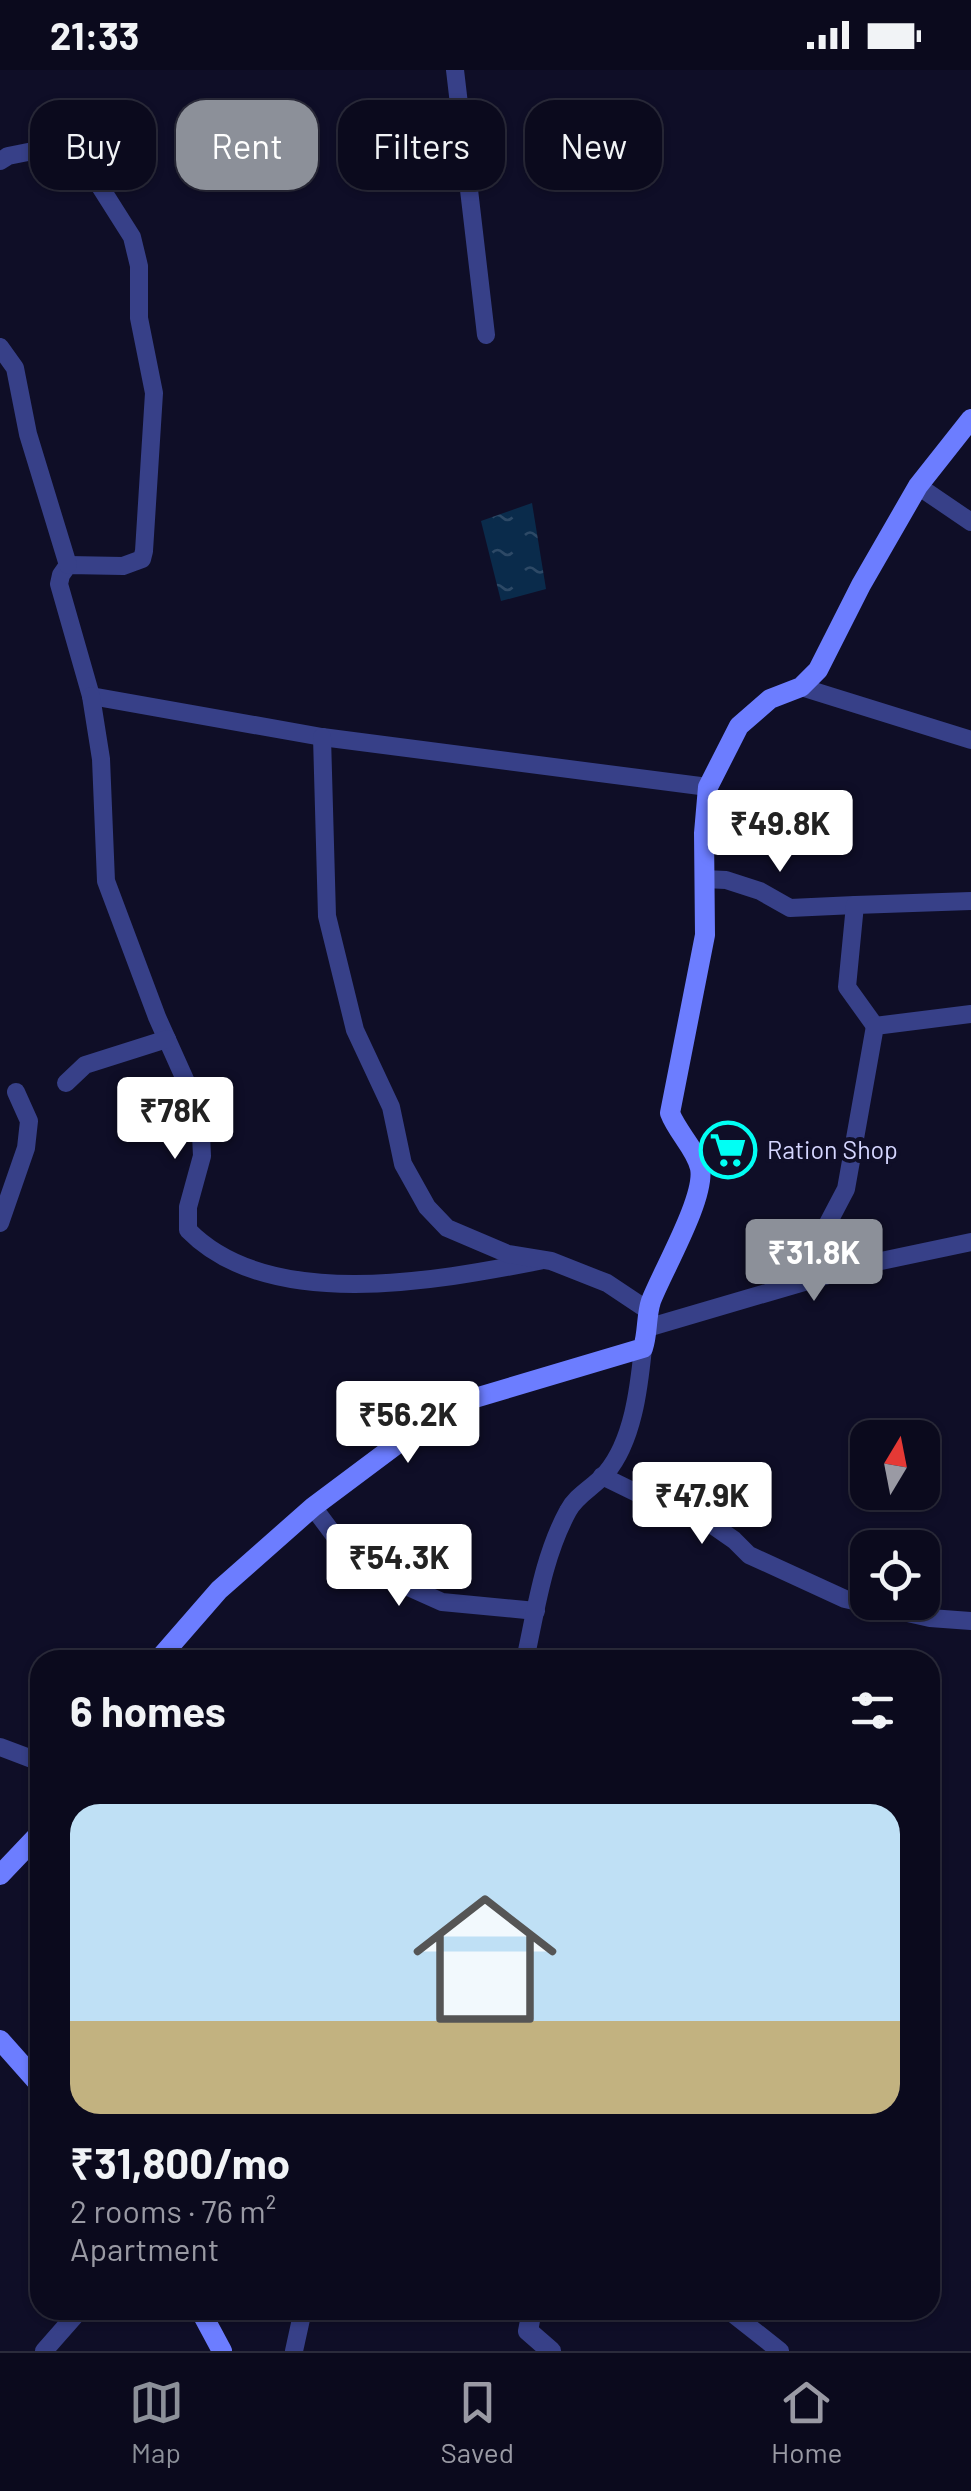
<!DOCTYPE html>
<html lang="en">
<head>
<meta charset="utf-8">
<style>
  :root { --surface:#0b0a1d; --page:#141326; --text:#f1f3f6; --muted:#9a9aa4; --line:#2b2b3b; --accent:#8c9099 }
  body { margin:0; font-family:Barlow,sans-serif; background:var(--page); color:var(--text); height:100vh; display:flex; flex-direction:column; font-size:38px; white-space:nowrap }
  * { box-sizing:border-box; margin:0 }
  p { font-size:32px; color:var(--muted) }
  .icon { flex:none; width:55px; height:55px; fill:none; stroke:currentColor; stroke-width:2; stroke-linecap:round; stroke-linejoin:round }
  .map { position:relative; flex:1; overflow:hidden }
  .side { position:absolute; left:30px; top:1580px; width:910px; height:670px; display:flex; flex-direction:column; background:var(--surface); border-radius:30px; box-shadow:0 2px 8px #0004,0 0 0 2px var(--line) }
  .side>* { flex:none }
  .guide { position:absolute; left:30px; top:30px; width:912px; height:90px; display:flex; gap:20px }
  .needle { width:65px; rotate:10deg }
  .tools { position:absolute; left:850px; top:1350px; display:grid; gap:20px }
  .tools a { display:grid; place-items:center; width:90px; height:90px; border-radius:20px; background:var(--surface); box-shadow:0 2px 8px #0004,0 0 0 2px var(--line); font-size:50px }
  .price { position:absolute; translate:-50% -85px; padding:0 22px; border-radius:10px; background:#fff; color:#222; font-size:32px; line-height:65px; filter:drop-shadow(0 2px 5px #0008) }
  .price::after { content:''; position:absolute; left:50%; top:60px; width:30px; height:22px; margin-left:-15px; background:inherit; clip-path:polygon(0 0,100% 0,50% 100%) }
  .price.selected { background:var(--accent); color:#fff }
  ul { padding:0; list-style:none }
  li { display:grid; align-content:center; gap:20px; height:530px; padding:0 40px }
  li+li { border-top:2px solid var(--line) }
  li span { display:grid; place-items:center; height:310px; border-radius:30px; color:#555 }
  li>.icon { margin-inline-start:auto }
  span .icon { width:180px; height:180px; fill:#fffc; stroke-width:1 }
  li b { font-size:42px }
  h2 { display:flex; justify-content:space-between; align-items:center; height:120px; padding:0 40px; font-size:42px }
  .tag { padding:0 35px; border-radius:30px; background:var(--surface); box-shadow:0 2px 8px #0004,0 0 0 2px var(--line); font-size:35px; line-height:90px }
  .tag.selected { background:var(--accent); color:#fff }
  .status { display:flex; justify-content:space-between; align-items:center; height:70px; padding:0 50px; background:var(--surface); direction:ltr }
  .status svg { height:28px; fill:currentColor }
  .tabs { display:flex; justify-content:space-around; align-items:center; height:140px; border-top:2px solid var(--line); background:var(--surface); font-size:28px; color:var(--muted) }
  .tabs a { display:grid; justify-items:center; gap:5px }
  .tabs .selected { color:var(--accent) }
  .map>svg:first-child { display:block }
  .water { fill:url(#water-ripples) }
  .lines { fill:none; stroke-linecap:round; stroke-linejoin:round }
  .minor { stroke:#374088; stroke-width:18 }
  .tertiary { stroke:#374088; stroke-width:20 }
  .secondary { stroke:#6c7dff; stroke-width:20 }
  .labels { text-anchor:middle; stroke-width:8; stroke-linejoin:round; paint-order:stroke }
  .poi-label { font-size:25px; fill:#d5d6ff; stroke:#0f0e27; text-anchor:start }
</style>
</head>
<body>
<div class="status"><b>21:33</b><svg viewBox="0 0 49 12"><path d="M0 12V9h3v3zM5 12V6h3v6zM10 12V3h3v9zM15 12V0h3v12zM26 1h20v11H26zM47 4h2v5h-2z"/></svg></div>
<div class="map">
<svg width="971" height="2281" viewBox="0 0 971 2281">
  <defs>
    <pattern id="water-ripples" width="26" height="14" patternUnits="userSpaceOnUse" patternTransform="scale(2.5)"><rect width="26" height="14" fill="#0a2b4b"/><path d="M2 4q2-2 4 0t4 0M15 11q2-2 4 0t4 0" fill="none" stroke="#2d4966"/></pattern>
  </defs>
  <rect width="100%" height="100%" fill="#0f0e27"/>
  <path class="water" d="M532,433L546,519L501,531L481,451Z"/>
  <g class="lines">
    <g class="minor">
      <path d="M455,0L486,265"/>
      <path d="M0,91L8,86L38,80L66,86L94,107L132,167L139,196V248L154,323L144,481L142,489L123,496L68,495L61,505L59,514L91,626L322,667L708,717"/>
      <path d="M0,277L15,298L28,364L68,495"/>
      <path d="M918,416L971,452"/>
      <path d="M801,617L971,670"/>
      <path d="M91,626L101,689L106,811L157,947L200,1043L202,1086L188,1137V1160C270,1244 440,1210 544,1190"/>
      <path d="M322,667L327,846L355,960L391,1037L403,1094L427,1137L447,1158L508,1184L551,1191L607,1213L649,1241"/>
      <path d="M704,809L726,810L760,821L790,838L855,835"/>
      <path d="M875,956L847,917L855,835L971,831"/>
      <path d="M66,1013L85,995L167,969"/>
      <path d="M0,1153L26,1078L29,1051L16,1022"/>
      <path d="M796,1214L846,1119L875,956L971,944"/>
      <path d="M647,1258L862,1195L971,1172"/>
      <path d="M602,1406L641,1425L701,1447L734,1470L749,1485L845,1529L930,1548L971,1551"/>
      <path d="M313,1437L343,1477L404,1515L442,1532L536,1541"/>
      <path d="M525,1590C536,1540 543,1487 568,1441C576,1425 594,1417 606,1403C633,1371 639,1318 643,1278"/>
      <path d="M0,1677L40,1692"/>
      <path d="M728,2240L780,2281"/>
      <path d="M44,2281L80,2240"/>
      <path d="M294,2281L303,2240"/>
    </g>
    <path class="tertiary" d="M532,2240L528,2261L551,2281"/>
    <g class="secondary">
      <path d="M158,1590L219,1520L313,1437L448,1336L643,1278C648,1263 646,1246 651,1231C662,1202 706,1127 700,1098C696,1079 677,1062 670,1043L705,865L704,763L708,717L739,656L770,629L801,617L818,600L861,515L918,416L971,349"/>
      <path d="M0,1805L40,1763"/>
      <path d="M0,1970L40,2015"/>
      <path d="M200,2240L222,2281"/>
    </g>
  </g>
  <defs>
    <g id="supermarket-ring" transform="scale(2.875)"><circle r="9.5" fill="#0f0e27" stroke="#01fff4" stroke-width="1.5"/><path d="M-6-5.5h2.5l.6 2H6L4.5 2H-2.5L-4.4-4H-6ZM-1.5 3.2a1.3 1.3 0 1 0 .1 0ZM3 3.2a1.3 1.3 0 1 0 .1 0Z" fill="#01fff4"/></g>
  </defs>
  <g fill-rule="evenodd">
    <use href="#supermarket-ring" x="728" y="1080"/>
  </g>
  <g class="labels">
    <g class="poi-label">
      <text x="767" y="1089">Ration Shop</text>
    </g>
  </g>
</svg>
<div class="tools">
<a><svg class="needle" viewBox="-14 -14 28 28"><path d="M0-13l5 13h-10z" fill="#e53935"/><path d="M0 13l5-13h-10z" fill="#9a9aa4"/></svg></a>
<a><svg class="icon" aria-label="locate" viewBox="0 0 24 24"><circle cx="12" cy="12" r="6"/><path d="M12 2v4M12 18v4M2 12h4M18 12h4"/></svg></a>
</div>
<b class="price" style="left:780px;top:805px">₹49.8K</b>
<b class="price" style="left:175px;top:1092px">₹78K</b>
<b class="price selected" style="left:814px;top:1234px">₹31.8K</b>
<b class="price" style="left:408px;top:1396px">₹56.2K</b>
<b class="price" style="left:702px;top:1477px">₹47.9K</b>
<b class="price" style="left:399px;top:1539px">₹54.3K</b>
<div class="guide">
<a class="tag">Buy</a>
<a class="tag selected">Rent</a>
<a class="tag">Filters</a>
<a class="tag">New</a>
</div>
<section class="side">
<h2>6 homes<svg class="icon" aria-label="filters" viewBox="0 0 24 24"><path d="M4 7h16M4 17h16"/><circle cx="9" cy="7" r="2"/><circle cx="15" cy="17" r="2"/></svg></h2>
<ul>
<li><span style="background:linear-gradient(#bfe0f5 70%,#c2b280 0)"><svg class="icon" aria-label="home" viewBox="0 0 24 24"><path d="M3 11l9-7 9 7M6 9v11h12V9"/></svg></span><div><b>₹31,800/mo</b><p>2 rooms · 76 m²</p><p>Apartment</p></div></li>
</ul>
</section>
</div>
<nav class="tabs">
<a class="selected"><svg class="icon" aria-label="map" viewBox="0 0 24 24"><path d="M3 6l6-2 6 2 6-2v14l-6 2-6-2-6 2zM9 4v14M15 6v14"/></svg>Map</a>
<a><svg class="icon" aria-label="saved" viewBox="0 0 24 24"><path d="M7 4h10v16l-5-4-5 4z"/></svg>Saved</a>
<a><svg class="icon" aria-label="home" viewBox="0 0 24 24"><path d="M3 11l9-7 9 7M6 9v11h12V9"/></svg>Home</a>
</nav>
</body>
</html>
